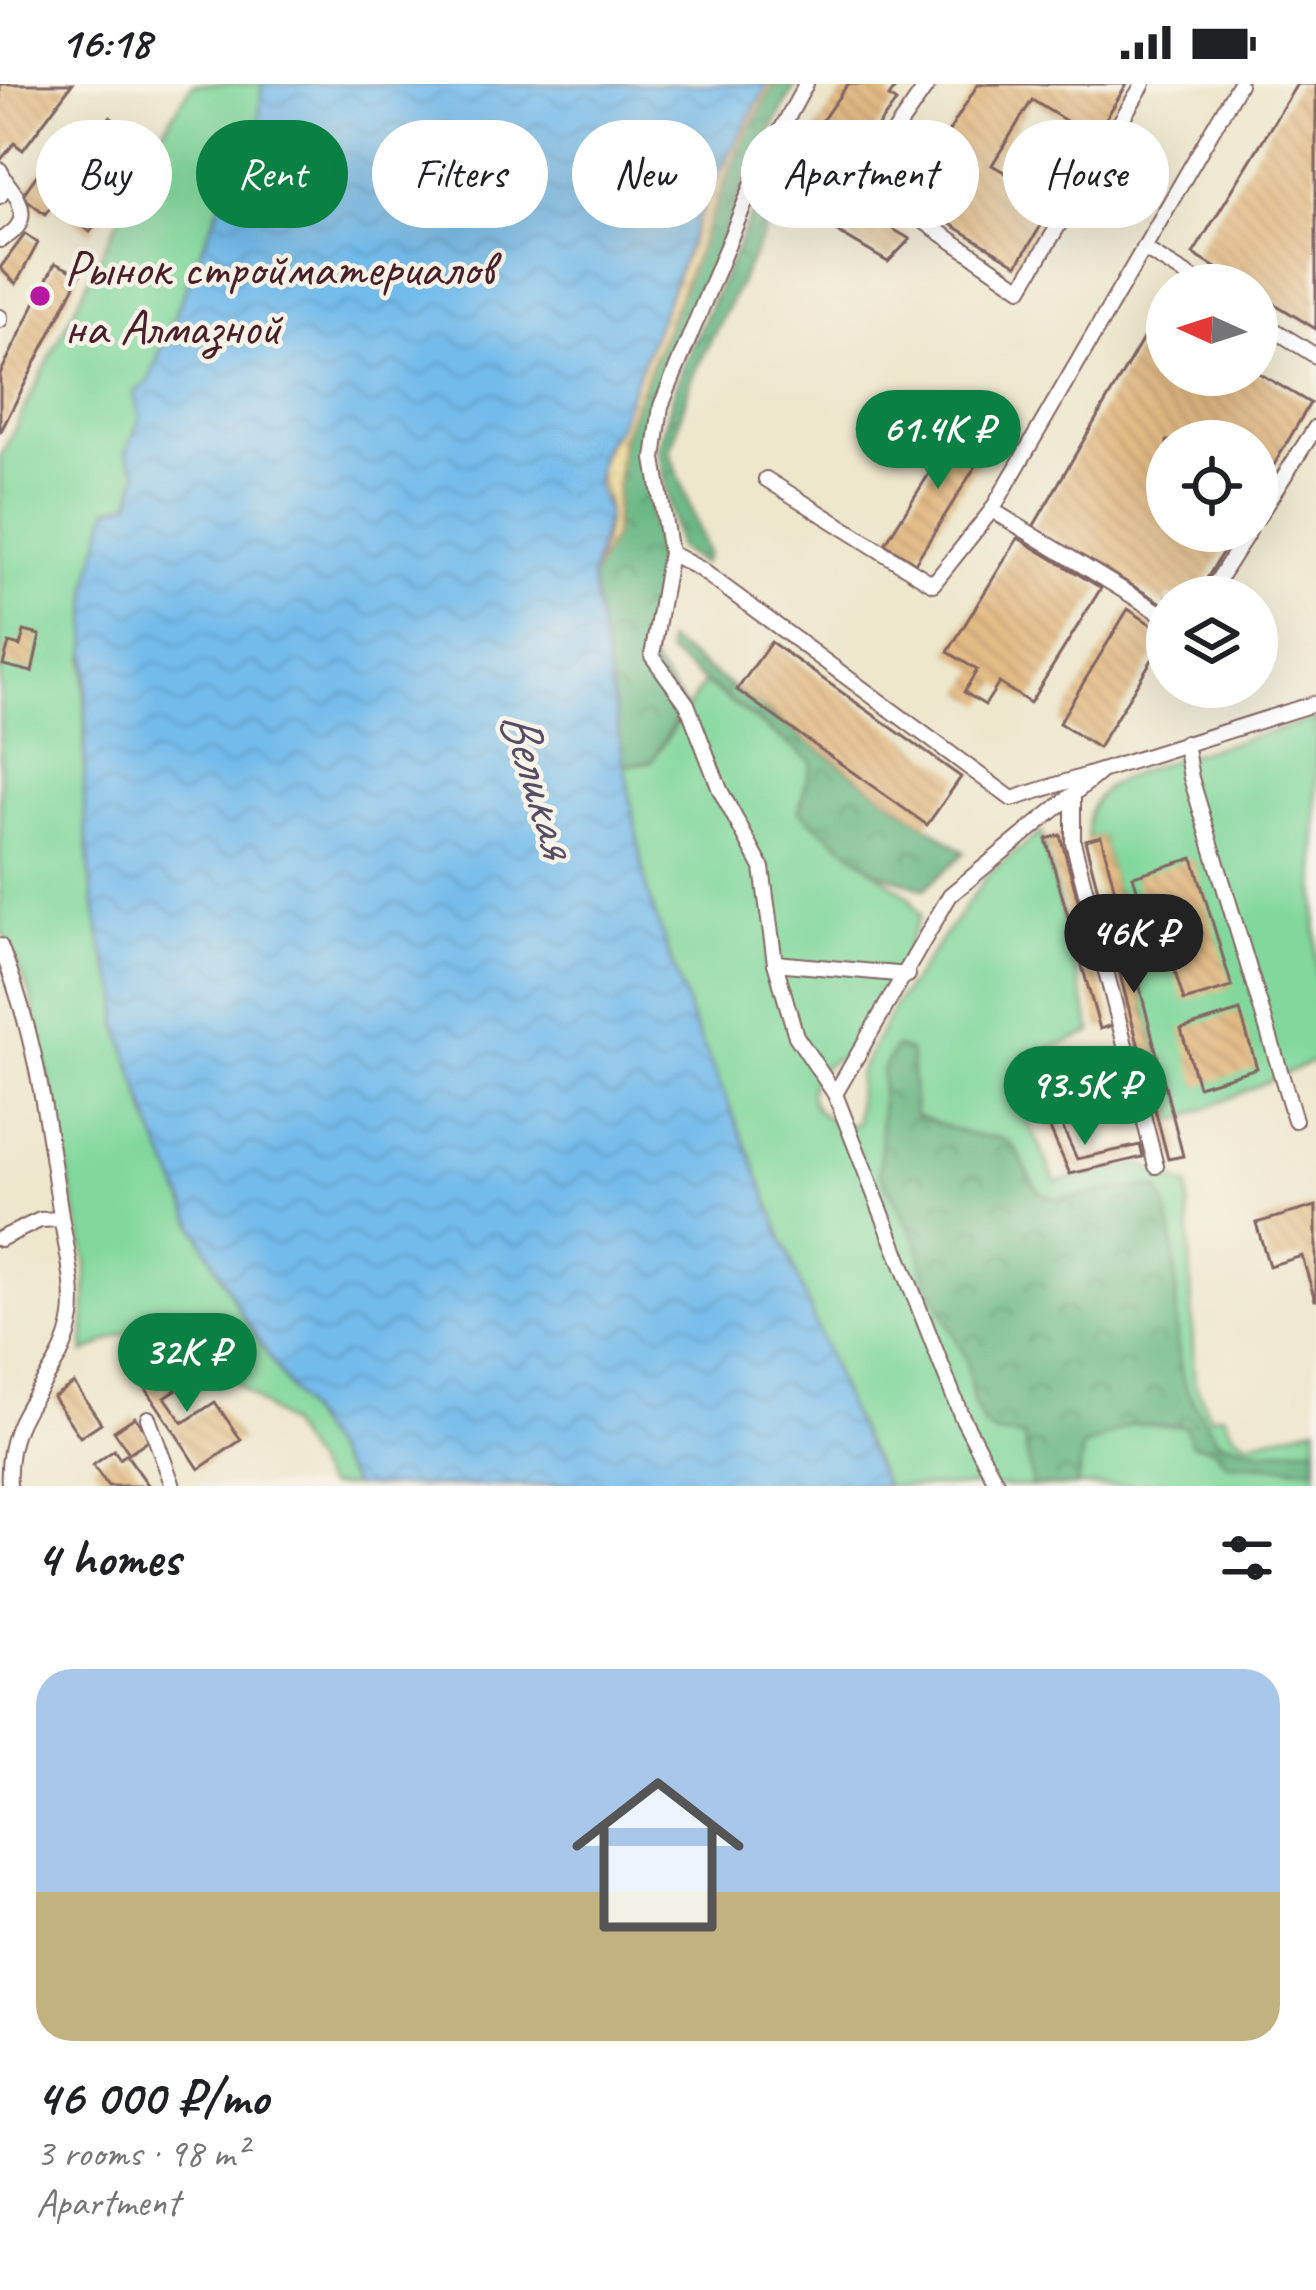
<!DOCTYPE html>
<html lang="en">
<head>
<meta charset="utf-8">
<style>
  :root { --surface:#fff; --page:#f6f6f6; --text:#202124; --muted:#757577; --line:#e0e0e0; --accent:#0b8043 }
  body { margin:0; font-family:Caveat,sans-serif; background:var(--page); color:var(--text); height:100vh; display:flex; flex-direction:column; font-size:45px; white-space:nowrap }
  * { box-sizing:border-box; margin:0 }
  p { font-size:39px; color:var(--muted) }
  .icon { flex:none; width:66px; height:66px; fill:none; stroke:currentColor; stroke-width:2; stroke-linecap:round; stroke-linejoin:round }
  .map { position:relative; height:1402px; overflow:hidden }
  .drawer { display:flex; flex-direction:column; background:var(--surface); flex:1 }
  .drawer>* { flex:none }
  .hud { position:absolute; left:36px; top:36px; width:1245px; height:108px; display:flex; gap:24px }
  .needle { width:78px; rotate:273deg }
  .fabs { position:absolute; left:1146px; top:180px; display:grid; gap:24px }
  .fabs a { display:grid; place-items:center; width:132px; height:132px; border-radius:50%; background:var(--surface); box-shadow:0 12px 48px #0002; font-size:60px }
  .price { position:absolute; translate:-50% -102px; padding:0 27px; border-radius:42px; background:var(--accent); color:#fff; font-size:39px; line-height:78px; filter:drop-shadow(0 3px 6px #0008) }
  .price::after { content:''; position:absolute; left:50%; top:72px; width:36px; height:27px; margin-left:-18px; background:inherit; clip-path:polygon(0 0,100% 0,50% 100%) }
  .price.current { background:#222; color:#fff }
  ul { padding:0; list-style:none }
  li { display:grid; align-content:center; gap:24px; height:636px; padding:0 36px }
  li+li { border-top:3px solid var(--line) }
  li span { display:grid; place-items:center; height:372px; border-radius:36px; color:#555 }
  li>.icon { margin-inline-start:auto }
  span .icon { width:216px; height:216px; fill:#fffc; stroke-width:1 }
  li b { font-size:51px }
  h2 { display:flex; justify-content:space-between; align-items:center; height:144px; padding:0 36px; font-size:51px }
  .tag { padding:0 42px; border-radius:54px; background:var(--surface); box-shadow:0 12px 48px #0002; font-size:42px; line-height:108px }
  .tag.current { background:var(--accent); color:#fff }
  .status { display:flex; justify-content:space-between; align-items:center; height:84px; padding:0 60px; background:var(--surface); direction:ltr }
  .status svg { height:33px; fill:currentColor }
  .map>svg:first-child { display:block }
  .grass { fill:#82d89c; stroke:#667c64; stroke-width:3 }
  .forest { fill:url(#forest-crowns); stroke:#5a6c58; stroke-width:3 }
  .sand { fill:url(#sand-dots); stroke:#9c7c64; stroke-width:3 }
  .water { fill:url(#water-waves); stroke:#5e6d8b; stroke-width:3 }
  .building { fill:url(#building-back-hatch) }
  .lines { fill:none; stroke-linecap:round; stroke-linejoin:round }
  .minor-casing { stroke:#836563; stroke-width:18 }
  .minor { stroke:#fff; stroke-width:14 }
  .poi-dot { fill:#b5179e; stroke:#f7f3e8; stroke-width:4.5 }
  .labels { text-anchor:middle; stroke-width:9; stroke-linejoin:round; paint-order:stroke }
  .poi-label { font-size:51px; fill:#4a1f2b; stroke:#f7f3e8; text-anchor:start }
  .water-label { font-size:54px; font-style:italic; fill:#564e65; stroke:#f7f3e8 }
</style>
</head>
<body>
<div class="status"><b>16:18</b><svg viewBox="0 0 49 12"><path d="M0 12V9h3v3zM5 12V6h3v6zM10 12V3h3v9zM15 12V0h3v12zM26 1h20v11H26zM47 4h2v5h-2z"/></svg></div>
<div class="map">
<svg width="1316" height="1402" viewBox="0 0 1316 1402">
  <defs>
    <pattern id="forest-crowns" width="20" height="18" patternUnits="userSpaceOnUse" patternTransform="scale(3)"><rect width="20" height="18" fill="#69b884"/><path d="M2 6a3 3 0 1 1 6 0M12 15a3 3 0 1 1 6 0" fill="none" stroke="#58956c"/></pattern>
    <pattern id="sand-dots" width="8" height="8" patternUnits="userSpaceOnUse" patternTransform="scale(3)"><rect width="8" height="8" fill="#eeda9e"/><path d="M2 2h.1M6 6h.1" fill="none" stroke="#cebb88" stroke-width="1.8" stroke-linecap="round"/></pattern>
    <pattern id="water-waves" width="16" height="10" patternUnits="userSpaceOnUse" patternTransform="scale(3)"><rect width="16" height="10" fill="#73bbeb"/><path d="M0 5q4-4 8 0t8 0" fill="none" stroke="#65a0ca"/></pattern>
    <pattern id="building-back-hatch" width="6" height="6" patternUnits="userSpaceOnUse" patternTransform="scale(3)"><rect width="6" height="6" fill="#e3bb85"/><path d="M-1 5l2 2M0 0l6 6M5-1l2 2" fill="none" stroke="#c4a073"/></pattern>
  </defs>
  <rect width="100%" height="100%" fill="#f7f3e8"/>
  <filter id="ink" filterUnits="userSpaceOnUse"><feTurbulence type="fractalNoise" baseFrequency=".00833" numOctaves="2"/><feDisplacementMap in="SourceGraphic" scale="24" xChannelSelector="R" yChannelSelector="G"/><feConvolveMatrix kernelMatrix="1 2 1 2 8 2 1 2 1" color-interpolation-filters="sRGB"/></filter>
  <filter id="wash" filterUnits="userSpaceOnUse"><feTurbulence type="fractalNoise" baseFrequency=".004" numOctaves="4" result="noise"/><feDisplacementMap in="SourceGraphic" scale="48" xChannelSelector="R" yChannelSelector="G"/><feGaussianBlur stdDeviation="2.7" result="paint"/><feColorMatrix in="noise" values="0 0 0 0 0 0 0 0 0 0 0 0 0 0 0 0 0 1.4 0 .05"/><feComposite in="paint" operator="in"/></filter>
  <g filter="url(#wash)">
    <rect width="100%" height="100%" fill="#ede7cc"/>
    <g class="grass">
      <path d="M193,0H262L256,78L221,118L148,298L134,309L140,334L126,369L138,388L131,419L108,425L85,577L84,718L91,801L103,865L120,913L118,940L151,1041L196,1144L243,1233L354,1402H326L288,1342L157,1233L84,1269L87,1180L31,911L0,843V374L163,46Z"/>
      <path d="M704,599L813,678L799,727L909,813L920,832C907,861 880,939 861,959C851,970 833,974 822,984C792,1013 825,1045 857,1040L858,991L894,922L989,790L1041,748L1092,948L1054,963L1019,1016L1056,1098L1141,1080L1188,1103L1194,1297L1210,1332L1223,1330L1233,1348L1248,1358L1316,1342V1402H886L846,1320L753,1077L691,934L647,807L622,683L652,677Z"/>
      <path d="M1316,635V976L1175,1038L1101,753L1088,755C1086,734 1089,718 1107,704C1138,680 1271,649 1316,635Z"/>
    </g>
    <g class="forest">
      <path d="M774,0H796L749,89L640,359L658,478L649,573L684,622L652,677L622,682L591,494L613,453L621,354L741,59Z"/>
      <path d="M799,45L812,55L691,295L670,368L707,470L702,480L678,465L658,364L682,283L788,52Z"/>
      <path d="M667,557L964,768V769L924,805L874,786L799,727L812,678L668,570Z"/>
      <path d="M896,963L909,967L911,973L915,1031C933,1037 950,1045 968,1050C979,1053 995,1051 1005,1056C1029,1069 1022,1102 1050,1113C1066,1120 1123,1099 1159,1105C1185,1164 1170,1230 1182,1291C1186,1312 1206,1337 1218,1356L1264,1367L1316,1362V1384L1228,1380L1213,1364L1192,1360L1185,1342L1132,1340L1083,1364L1077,1402H1032L1024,1353L997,1350L984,1342L973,1317L966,1274L927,1199L918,1159L880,1090L882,986Z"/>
    </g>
    <path class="sand" d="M768,0H774L741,59L621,354L613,453L591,493C597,475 605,456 607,436C610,395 580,393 617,344L711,105Z"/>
    <path class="water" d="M262,0H768L710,105L617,344L602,364L596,400L608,429L591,494L647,807L691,934L753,1077L846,1320L886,1402H354L243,1233L196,1144L151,1041L118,940L120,913L103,865L91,801L84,718L89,501L108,425L131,418L138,388L126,369L140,334L134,309L148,298L221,118L256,78Z"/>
    <g id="blocks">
      <g class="building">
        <path d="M0,0H72L23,66L14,59L0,77Z"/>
        <path d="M848,0H898L889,13L896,18L852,77L814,48Z"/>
        <path d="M978,0H1127L1094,54L1032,16L992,81L1018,96L1047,48L1084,71L1017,181L908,114Z"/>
        <path d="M1297,0H1316V245L1257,209V201H1244L1193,170Z"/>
        <path d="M110,33L137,54L87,120L103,132L90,148L53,120L45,130L22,112L44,81L66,99Z"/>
        <path d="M815,100L910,155L888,178L800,126Z"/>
        <path d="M25,150L38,159L16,200L0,184Z"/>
        <path d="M55,179L80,191L0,349V290Z"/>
        <path d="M1158,229L1167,235V291L1257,288L1310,319L1257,410V357H1167V447H1235L1196,513H1167V522L1033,443Z"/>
        <path d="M962,337L992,356L915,479L885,460Z"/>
        <path d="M1018,454L1101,504L1030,619L999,599L985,621L964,608L977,586L948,568Z"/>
        <path d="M1128,525L1167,551L1098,664L1059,639Z"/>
        <path d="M24,547L40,551L32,588L3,581L9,559L20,562Z"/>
        <path d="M771,558L961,693L927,741L737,606Z"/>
        <path d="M1060,751L1113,941L1100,945L1046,755Z"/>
        <path d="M1101,752L1183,1072L1168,1075L1085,756Z"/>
        <path d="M1193,774L1232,903L1184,917L1160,840L1149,843L1133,792Z"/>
        <path d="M1240,927L1257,984L1198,1002L1181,945Z"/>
        <path d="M1108,980L1123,1016L1080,1033L1066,998Z"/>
        <path d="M1052,1020L1077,1075L1140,1061L1143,1073L1070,1090L1041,1024Z"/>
        <path d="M1316,1122V1216H1315L1302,1172L1269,1182L1256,1139Z"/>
        <path d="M150,1265L177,1305L165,1313L183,1339L215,1318L241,1356L199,1385L129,1279Z"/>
        <path d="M74,1299L101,1339L80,1353L53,1313Z"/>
        <path d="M135,1333L150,1355L129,1369L114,1347Z"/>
        <path d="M114,1366L120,1375L126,1370L149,1402H108L93,1381Z"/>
      </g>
    </g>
  </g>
  <g filter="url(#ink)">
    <use href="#blocks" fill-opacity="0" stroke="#836563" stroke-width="3"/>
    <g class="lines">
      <g class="minor-casing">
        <g id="minor">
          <path d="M806,0L756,92L661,322L654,375L670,469L652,572L687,620L720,706L762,784L775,879L796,952L835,1010L961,1331L998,1402"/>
          <path d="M928,0L862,95L1021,204L1143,0"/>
          <path d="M0,86L7,99L0,112"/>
          <path d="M0,156C29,142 26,122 7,99"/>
          <path d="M1143,164L1203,201"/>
          <path d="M0,233V236"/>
          <path d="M1257,235L1316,272"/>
          <path d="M766,395L933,500L992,426"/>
          <path d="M1257,434L1316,343"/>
          <path d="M670,469L700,485L1012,715L1316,619"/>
          <path d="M1207,513L1249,447"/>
          <path d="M1167,533L992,426L1239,0"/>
          <path d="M1185,659L1191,694L1295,1036"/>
          <path d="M1073,715V758L1156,1082"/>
          <path d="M0,862C36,949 47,1039 61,1132C66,1164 76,1201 72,1233C62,1300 4,1319 9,1402"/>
          <path d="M775,879L908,891"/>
          <path d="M835,1010L950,811L1099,689"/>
          <path d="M0,1155L40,1136L61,1135"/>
          <path d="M148,1334L173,1402"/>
        </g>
      </g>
      <use href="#minor" class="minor"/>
    </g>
  </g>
  <circle class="poi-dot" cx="40" cy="212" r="12"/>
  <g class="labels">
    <g class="poi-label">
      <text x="64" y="201">Рынок стройматериалов<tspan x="64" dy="59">на Алмазной</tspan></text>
    </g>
    <g class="water-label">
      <text transform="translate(540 698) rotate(73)" y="19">Великая</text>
    </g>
  </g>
</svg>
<div class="fabs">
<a><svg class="needle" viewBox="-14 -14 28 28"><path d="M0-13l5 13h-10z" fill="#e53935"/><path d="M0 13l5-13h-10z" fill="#757577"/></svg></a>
<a><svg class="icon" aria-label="locate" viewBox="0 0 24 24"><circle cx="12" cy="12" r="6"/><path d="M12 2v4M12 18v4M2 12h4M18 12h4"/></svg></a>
<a><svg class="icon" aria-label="layers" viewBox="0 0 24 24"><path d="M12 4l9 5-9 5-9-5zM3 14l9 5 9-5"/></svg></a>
</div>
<b class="price" style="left:938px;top:408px">61.4K ₽</b>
<b class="price current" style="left:1134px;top:912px">46K ₽</b>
<b class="price" style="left:1085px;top:1064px">93.5K ₽</b>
<b class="price" style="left:187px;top:1331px">32K ₽</b>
<div class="hud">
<a class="tag">Buy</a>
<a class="tag current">Rent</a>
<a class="tag">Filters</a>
<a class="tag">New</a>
<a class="tag">Apartment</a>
<a class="tag">House</a>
</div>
</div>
<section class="drawer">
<h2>4 homes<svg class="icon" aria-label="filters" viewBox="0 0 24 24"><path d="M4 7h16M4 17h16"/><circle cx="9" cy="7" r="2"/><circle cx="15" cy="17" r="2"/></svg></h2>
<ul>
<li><span style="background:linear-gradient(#a9c7e8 60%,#c2b280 0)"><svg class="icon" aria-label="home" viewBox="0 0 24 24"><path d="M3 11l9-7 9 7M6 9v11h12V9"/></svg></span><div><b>46 000 ₽/mo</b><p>3 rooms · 98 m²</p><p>Apartment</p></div></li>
</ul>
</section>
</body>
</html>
